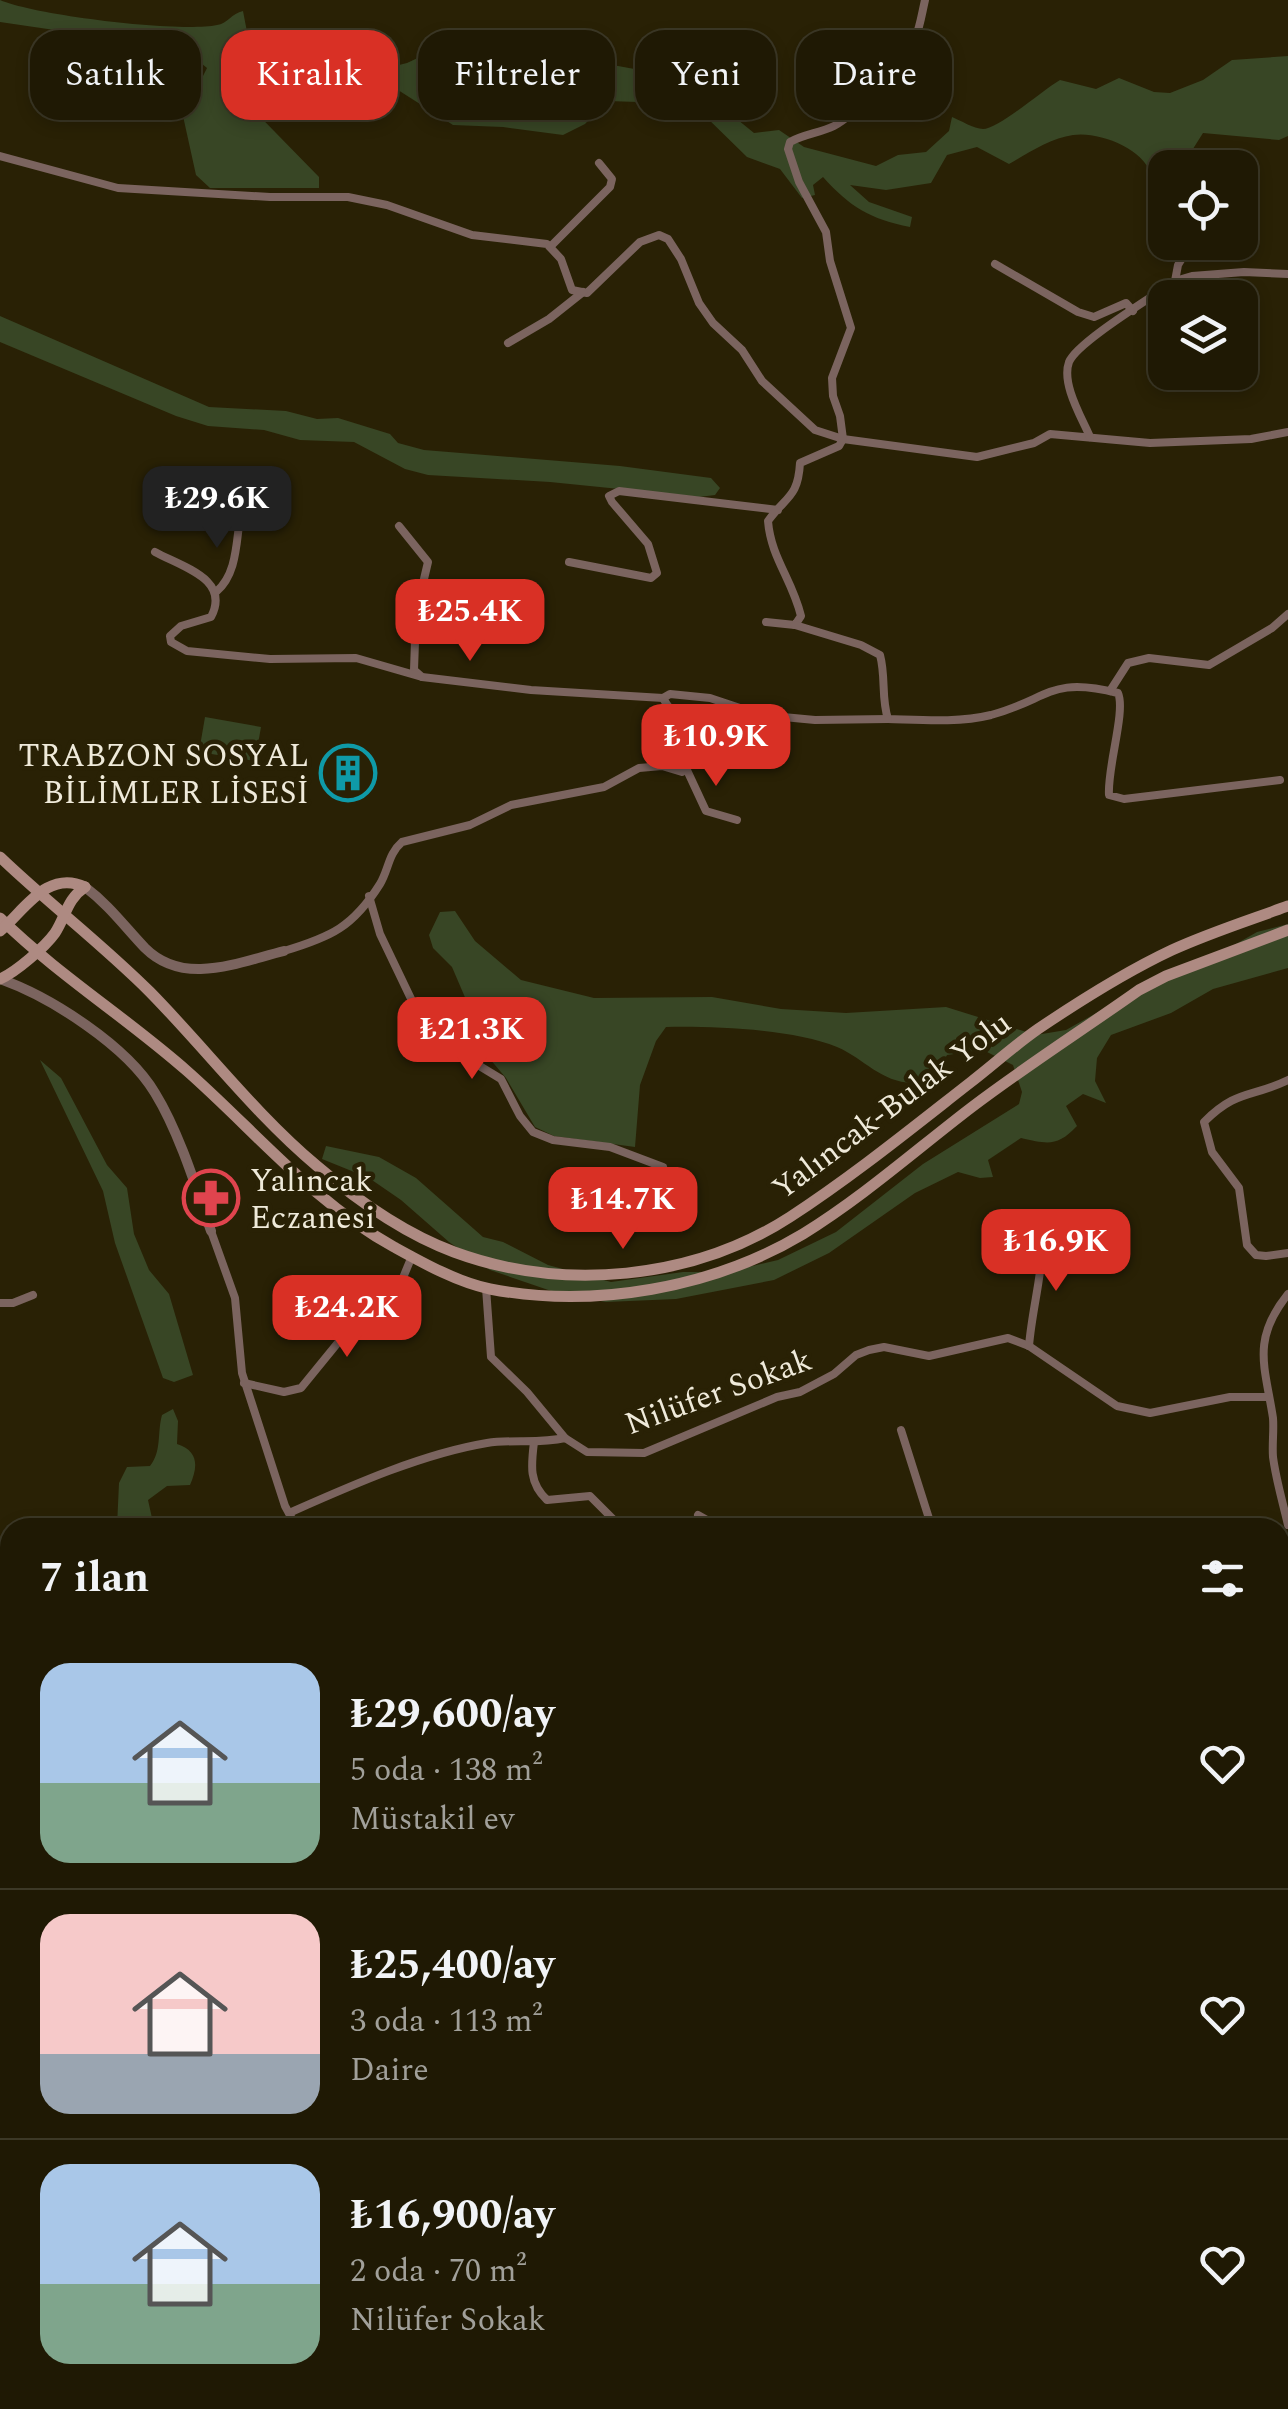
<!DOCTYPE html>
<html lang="tr">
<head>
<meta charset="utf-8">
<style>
  :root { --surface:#1f1904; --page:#2c2613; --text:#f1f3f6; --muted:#a1a09a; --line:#3c3826; --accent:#d93025 }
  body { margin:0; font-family:Spectral,serif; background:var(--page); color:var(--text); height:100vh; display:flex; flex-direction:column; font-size:38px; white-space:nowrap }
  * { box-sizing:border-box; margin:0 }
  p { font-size:32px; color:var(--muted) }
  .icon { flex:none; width:55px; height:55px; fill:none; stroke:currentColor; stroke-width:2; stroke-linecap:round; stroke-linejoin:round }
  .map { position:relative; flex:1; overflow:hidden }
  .sheet { position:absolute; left:0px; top:1518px; width:1290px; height:892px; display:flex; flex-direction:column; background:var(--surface); border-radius:30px 30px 0 0; box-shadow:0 5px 15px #0003,0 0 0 2px var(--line) }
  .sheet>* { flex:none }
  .top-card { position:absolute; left:30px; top:30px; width:1230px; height:90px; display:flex; gap:20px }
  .buttons { position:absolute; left:1148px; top:150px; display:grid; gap:20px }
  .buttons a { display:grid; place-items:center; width:110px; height:110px; border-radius:20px; background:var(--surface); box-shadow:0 5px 15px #0003,0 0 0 2px var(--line); font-size:50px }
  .price { position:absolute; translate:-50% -85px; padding:0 22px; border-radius:20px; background:var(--accent); color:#fff; font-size:32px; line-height:65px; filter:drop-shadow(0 2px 5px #0008) }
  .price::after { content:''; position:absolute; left:50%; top:60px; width:30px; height:22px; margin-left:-15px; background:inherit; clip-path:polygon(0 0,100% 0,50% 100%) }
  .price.active { background:#222; color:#fff }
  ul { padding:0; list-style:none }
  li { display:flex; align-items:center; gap:30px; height:250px; padding:0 40px }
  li+li { border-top:2px solid var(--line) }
  li span { display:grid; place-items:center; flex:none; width:280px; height:200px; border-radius:30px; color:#555 }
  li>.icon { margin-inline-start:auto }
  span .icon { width:120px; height:120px; fill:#fffc; stroke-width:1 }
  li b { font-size:42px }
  h2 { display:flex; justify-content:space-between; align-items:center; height:120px; padding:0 40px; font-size:42px }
  .chip { padding:0 35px; border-radius:30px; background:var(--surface); box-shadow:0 5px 15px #0003,0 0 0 2px var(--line); font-size:35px; line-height:90px }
  .chip.active { background:var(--accent); color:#fff }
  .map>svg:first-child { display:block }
  .green { fill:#384625 }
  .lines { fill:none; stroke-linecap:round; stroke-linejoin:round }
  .minor { stroke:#7b645f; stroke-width:8 }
  .tertiary { stroke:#7b645f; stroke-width:10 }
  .secondary { stroke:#ae8a82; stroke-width:11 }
  .labels { text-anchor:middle; stroke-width:9; stroke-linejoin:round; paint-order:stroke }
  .poi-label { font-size:32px; fill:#efeada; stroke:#292105; text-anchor:end }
  .street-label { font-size:32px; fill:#efeada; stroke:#292105 }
</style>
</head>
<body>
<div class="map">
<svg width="1288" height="2409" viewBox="0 0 1288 2409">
  <rect width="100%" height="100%" fill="#292105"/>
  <g class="green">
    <path d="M0,0C34,15 179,33 217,25C227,24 232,13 243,11L248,37L375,71L407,63L452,42L478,40L561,46L574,58L651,72L695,85L754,133L779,130L804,147L876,166L898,155L926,152L949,131L952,117C960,120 974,129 983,129C998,129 1043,90 1060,80L1096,89L1119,78L1154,92L1170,93L1203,80L1232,60L1288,56V136L1279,140L1203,133L1191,152L1194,167L1165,168V241C1148,223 1158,196 1151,174C1143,148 1098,131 1073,135C1051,138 1028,153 1009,164L977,147L947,155L931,183L886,190L850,185L869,202L912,217L910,227C870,219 850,207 823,177L813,185L815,195L802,198L780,169L747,157L701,112L638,102L607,101L585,124L563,135L503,127L453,125L398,90L258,63L245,76L239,95L319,177V188H210L196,175L183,116L207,68L184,49L0,22Z"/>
    <path d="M0,316L209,407L286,411L317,419L338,418L390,434L398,443L424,450L620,466L711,478L720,488L715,495L699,497L550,482L428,475L405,469L354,442L300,440L264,430L208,426L176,416L0,342Z"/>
    <path d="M205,717L261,727L255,761L199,752Z"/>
    <path d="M455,911L475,941L521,980L594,998L712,997L781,1009L846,1013L946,1007L1036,1035L1066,1030L1155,980L1192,969L1257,932L1288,924V968L1213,989L1171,1013L1111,1035L1097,1058L1095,1081L1106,1103L1083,1094L1066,1106L1077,1126C1057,1147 1048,1144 1021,1138L988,1160L993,1177L980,1178L958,1172L915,1193L829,1253L774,1280L676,1299L606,1302L560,1294L490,1270L449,1242L401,1200L369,1178L322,1159L326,1146L379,1157L416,1178L483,1237L503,1242L548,1265L611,1282L683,1272H727L778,1260L836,1232L923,1164L1019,1104L1022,1092L1013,1065L983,1050L947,1055C940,1068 930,1083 913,1083C880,1082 865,1059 837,1047C793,1029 714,1026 666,1027L656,1041L640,1085L635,1147L554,1136L535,1127L506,1078L478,1045L467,1002L452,967L433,948L429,935L440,912Z"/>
    <path d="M40,1060L61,1078L107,1165L127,1188L134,1234L149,1270L169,1294L193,1375L174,1382L163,1378L115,1243L103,1191Z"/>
    <path d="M173,1409L178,1421L177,1444C199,1451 198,1467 190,1485L167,1486L148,1500L154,1527H117L119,1483L127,1467L150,1466C162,1451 157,1433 162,1415Z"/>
    <path d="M141,2400H198L207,2409H138Z"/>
  </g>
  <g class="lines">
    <g class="minor">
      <path d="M0,156L118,188L270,197H348L387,205L472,235L547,244L561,259L572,290L587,293L640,242L659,235L668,239L681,259L699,303L713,323L742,350L762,381L815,430L843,439L977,457L1034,443L1050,434L1150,443L1251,439L1288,432"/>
      <path d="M550,247L610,187L612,179L599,163"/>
      <path d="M995,264L1078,312L1094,317L1126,303L1133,311"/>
      <path d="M1175,281L1178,265L1192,242"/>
      <path d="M508,343L549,319L583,292"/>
      <path d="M1090,437C1082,418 1061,384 1069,362C1077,342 1154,296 1175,281L1192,276L1244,272L1288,274"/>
      <path d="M399,526L428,562L416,613L414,670L422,677L531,690L663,698"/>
      <path d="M155,552C182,567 231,579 211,617L181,626L170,636L171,642L187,651L270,659L356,658L422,677"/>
      <path d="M569,562L651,578L657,573L648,544L612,502L609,496L619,491L778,510"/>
      <path d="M216,592C235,576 236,549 239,525"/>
      <path d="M766,622L795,625L801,616C792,579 771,558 768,521C786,496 798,498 800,463L839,446L843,439L840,416L833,396L832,378L851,328L830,261L826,232L799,182L788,149L790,142C804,134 820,133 834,126C855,115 907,61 915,39C920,27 922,13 925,0"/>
      <path d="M795,625L861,645L880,655C886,677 881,698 888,719C922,720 958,723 991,715C1050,699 1049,676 1118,693C1126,711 1107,768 1109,795L1124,799L1280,780"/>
      <path d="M1110,691L1128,663L1149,658L1209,665L1272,628L1288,614"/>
      <path d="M686,768L706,811L737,820"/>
      <path d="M369,896L380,934L426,1030L440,1042L501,1079L520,1116L533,1132L553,1140L610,1147L663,1167"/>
      <path d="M284,951C331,937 353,927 380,884C389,869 388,854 402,842L470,825L511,805L604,787L639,768L662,766L682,772L695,760C695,726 677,724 663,698L670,694L710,698L761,715L815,720L888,719"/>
      <path d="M1288,1080C1251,1098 1237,1089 1204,1122L1212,1152L1239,1188L1247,1245L1256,1255L1266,1256L1288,1253"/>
      <path d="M211,1231L235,1298L242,1373L285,1506L297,1528"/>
      <path d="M486,1288L491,1357L527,1392L565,1438"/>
      <path d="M1288,1294C1251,1340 1265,1366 1273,1418C1274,1431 1272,1444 1273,1457C1276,1480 1283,1503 1288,1525"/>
      <path d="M0,1303H13L33,1295"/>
      <path d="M1029,1346C1032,1310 1042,1276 1043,1240"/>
      <path d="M244,1383L284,1392L301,1388L376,1296L400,1285L412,1256"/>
      <path d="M901,1430L932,1528"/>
      <path d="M534,1442C531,1466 529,1483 547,1500L590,1496L622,1528"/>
      <path d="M289,1513C350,1486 421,1454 487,1443C513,1439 539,1444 565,1438L587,1452L644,1453L777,1397L800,1392L834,1374L856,1355L869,1350L884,1347L929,1356L1008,1338L1029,1346L1117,1406L1150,1413L1230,1397H1267"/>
      <path d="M698,1515L721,1528"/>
      <path d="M0,1802L10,1805"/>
      <path d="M1280,1817L1288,1808"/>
      <path d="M1280,1907L1288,1913"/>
      <path d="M1280,2207H1288"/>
      <path d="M1280,2342L1288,2326"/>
      <path d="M445,2400L447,2409"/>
      <path d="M994,2400L1000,2409"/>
      <path d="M1245,2409L1250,2400"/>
    </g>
    <g class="tertiary">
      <path d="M85,887C109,905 125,927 145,948C184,987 239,962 284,951"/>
      <path d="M0,979C51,997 127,1046 155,1093C179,1132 196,1187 211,1231"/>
    </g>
    <g class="secondary">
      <path d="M0,857C48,903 102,944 150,992C206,1049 255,1114 317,1166C358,1201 403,1233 454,1252C563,1292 693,1280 790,1217C853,1176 912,1128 971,1082C993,1065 1015,1045 1038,1029C1081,1000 1125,972 1172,950C1209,933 1250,920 1288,906"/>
      <path d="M0,918C58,975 127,1018 187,1071C254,1130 314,1203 394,1247C423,1263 457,1282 490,1289C594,1309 713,1288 803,1234C863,1197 917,1149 972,1107C1026,1066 1084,1029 1139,990L1166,976L1288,930"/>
      <path d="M0,931C24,911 47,869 85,887"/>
      <path d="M0,979C16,972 45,947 55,933C66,916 67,899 85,887"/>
    </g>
  </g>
  <defs>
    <g id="building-ring" transform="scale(2.875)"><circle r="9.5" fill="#292105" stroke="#0f9aa8" stroke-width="1.5"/><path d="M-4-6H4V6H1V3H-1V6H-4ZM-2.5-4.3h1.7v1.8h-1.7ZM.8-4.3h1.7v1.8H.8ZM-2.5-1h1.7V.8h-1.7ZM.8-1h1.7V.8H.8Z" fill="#0f9aa8"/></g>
    <g id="pharmacy-ring" transform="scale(2.875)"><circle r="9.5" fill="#292105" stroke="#e0444e" stroke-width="1.5"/><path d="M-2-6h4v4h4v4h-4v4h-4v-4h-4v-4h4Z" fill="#e0444e"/></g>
  </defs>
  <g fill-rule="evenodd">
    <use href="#building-ring" x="348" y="773"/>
    <use href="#pharmacy-ring" x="211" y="1198"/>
  </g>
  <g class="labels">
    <g class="poi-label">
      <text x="309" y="766">TRABZON SOSYAL<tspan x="309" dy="37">BİLİMLER LİSESİ</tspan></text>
      <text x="250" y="1191" text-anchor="start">Yalıncak<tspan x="250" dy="37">Eczanesi</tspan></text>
    </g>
    <g class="street-label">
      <text transform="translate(891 1105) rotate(-37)" y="11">Yalıncak-Bulak Yolu</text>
      <text transform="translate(718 1391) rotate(-20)" y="11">Nilüfer Sokak</text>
    </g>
  </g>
</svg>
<div class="buttons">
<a><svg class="icon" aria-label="locate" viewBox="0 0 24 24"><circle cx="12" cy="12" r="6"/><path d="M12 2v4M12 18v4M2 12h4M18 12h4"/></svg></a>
<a><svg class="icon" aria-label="layers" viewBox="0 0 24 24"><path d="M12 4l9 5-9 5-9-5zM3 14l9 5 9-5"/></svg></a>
</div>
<b class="price active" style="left:217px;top:551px">₺29.6K</b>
<b class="price" style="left:470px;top:664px">₺25.4K</b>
<b class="price" style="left:716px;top:789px">₺10.9K</b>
<b class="price" style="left:472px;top:1082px">₺21.3K</b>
<b class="price" style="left:623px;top:1252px">₺14.7K</b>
<b class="price" style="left:1056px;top:1294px">₺16.9K</b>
<b class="price" style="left:347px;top:1360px">₺24.2K</b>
<div class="top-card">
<a class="chip">Satılık</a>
<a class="chip active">Kiralık</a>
<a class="chip">Filtreler</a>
<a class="chip">Yeni</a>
<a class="chip">Daire</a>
</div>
<section class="sheet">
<h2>7 ilan<svg class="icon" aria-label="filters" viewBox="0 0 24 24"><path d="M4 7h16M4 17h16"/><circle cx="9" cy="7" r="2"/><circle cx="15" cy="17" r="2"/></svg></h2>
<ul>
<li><span style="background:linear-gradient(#a9c7e8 60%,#7fa58c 0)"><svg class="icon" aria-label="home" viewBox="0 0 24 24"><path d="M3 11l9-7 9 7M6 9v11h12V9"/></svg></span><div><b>₺29,600/ay</b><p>5 oda · 138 m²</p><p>Müstakil ev</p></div><svg class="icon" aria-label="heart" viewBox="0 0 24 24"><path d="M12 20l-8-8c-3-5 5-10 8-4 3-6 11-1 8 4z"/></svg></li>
<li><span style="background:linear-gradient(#f6c9c9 70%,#9aa5b1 0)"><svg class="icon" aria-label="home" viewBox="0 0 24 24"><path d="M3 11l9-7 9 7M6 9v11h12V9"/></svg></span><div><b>₺25,400/ay</b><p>3 oda · 113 m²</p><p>Daire</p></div><svg class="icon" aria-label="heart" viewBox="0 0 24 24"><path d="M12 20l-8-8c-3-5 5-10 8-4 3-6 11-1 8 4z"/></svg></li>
<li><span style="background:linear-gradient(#a9c7e8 60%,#7fa58c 0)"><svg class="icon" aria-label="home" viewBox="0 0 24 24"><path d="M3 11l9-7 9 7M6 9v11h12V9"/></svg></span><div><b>₺16,900/ay</b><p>2 oda · 70 m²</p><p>Nilüfer Sokak</p></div><svg class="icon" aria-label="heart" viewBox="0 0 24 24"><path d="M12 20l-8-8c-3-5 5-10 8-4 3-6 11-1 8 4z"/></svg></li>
</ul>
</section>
</div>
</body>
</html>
